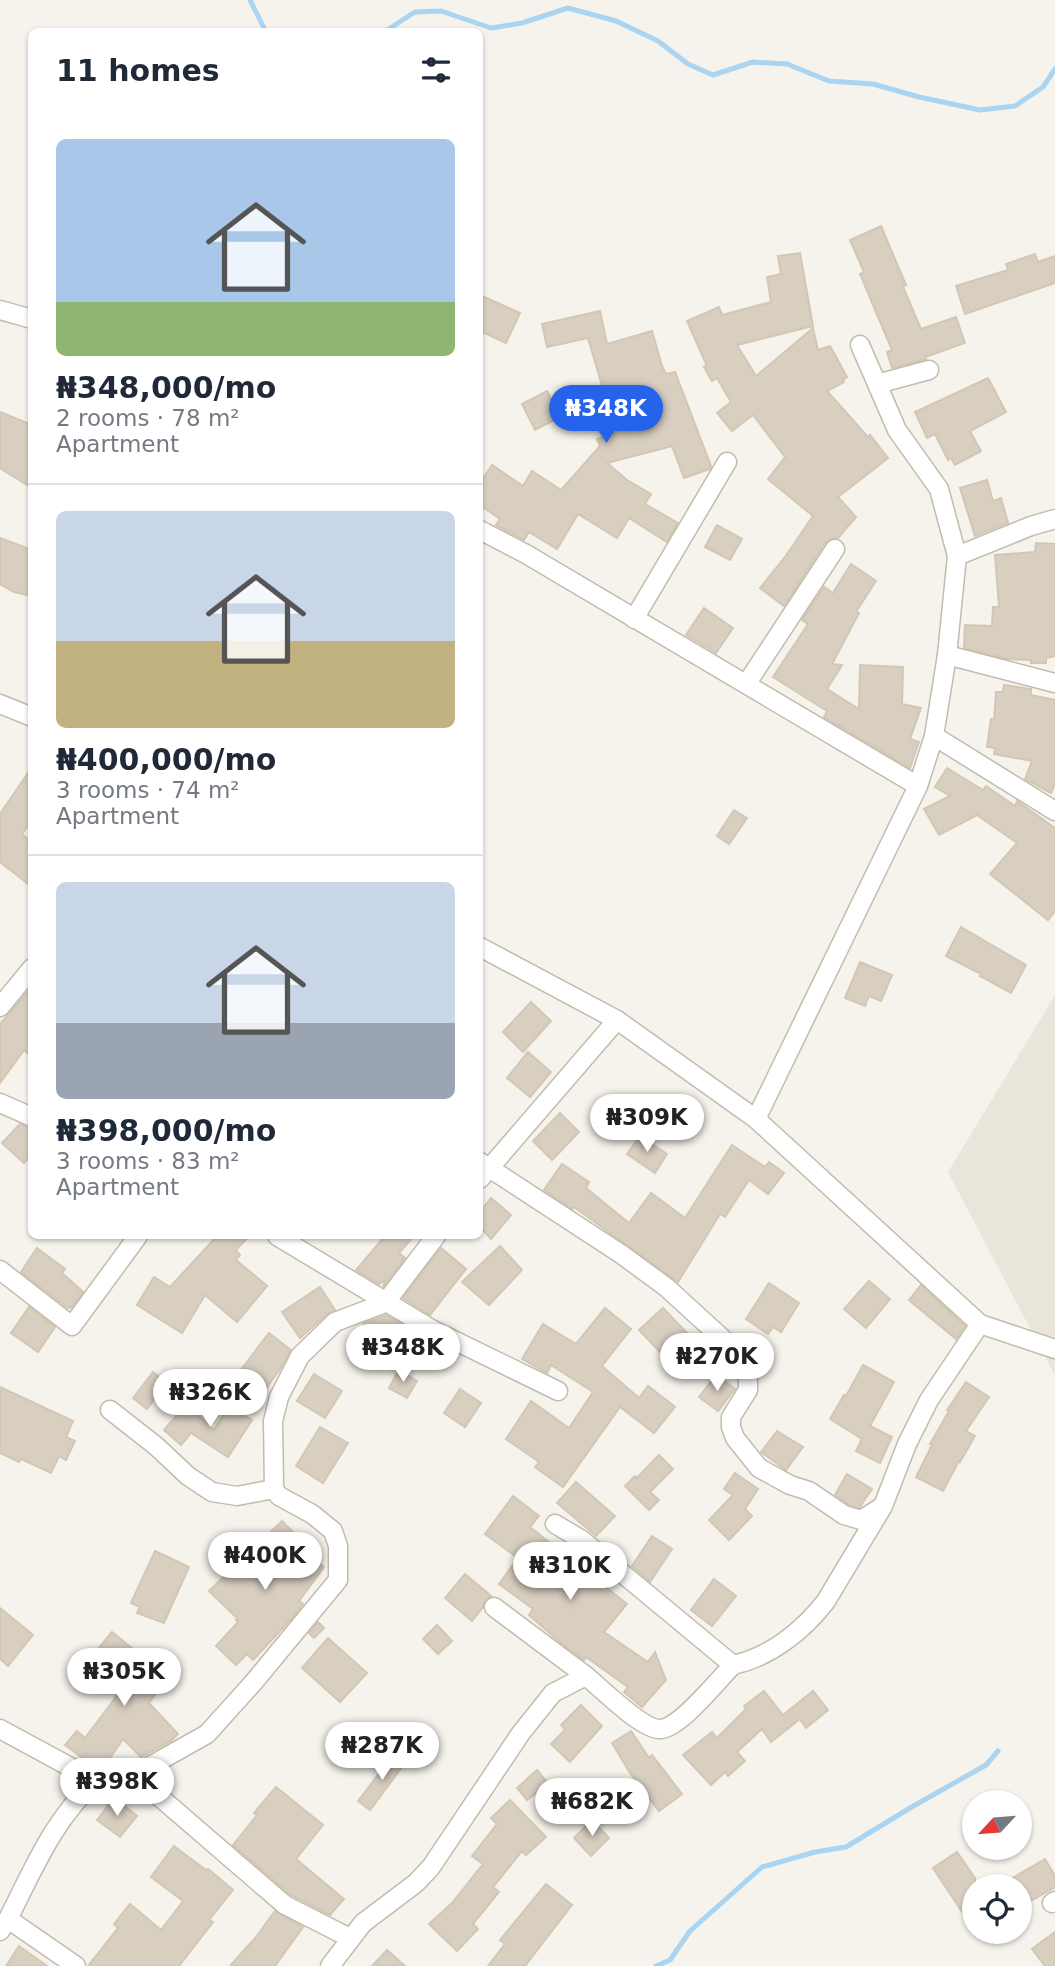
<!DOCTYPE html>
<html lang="en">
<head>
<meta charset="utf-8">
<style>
  :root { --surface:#fff; --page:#f6f6f7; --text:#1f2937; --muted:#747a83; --line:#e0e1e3; --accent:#2563eb }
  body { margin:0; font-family:"DejaVu Sans",sans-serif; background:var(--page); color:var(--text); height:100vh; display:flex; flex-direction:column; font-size:26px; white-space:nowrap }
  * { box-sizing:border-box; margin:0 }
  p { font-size:23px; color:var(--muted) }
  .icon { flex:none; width:38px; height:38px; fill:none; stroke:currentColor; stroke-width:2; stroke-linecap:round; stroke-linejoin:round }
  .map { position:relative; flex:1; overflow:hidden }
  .panel { position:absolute; left:28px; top:28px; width:455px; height:1211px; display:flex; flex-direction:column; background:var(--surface); border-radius:10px; box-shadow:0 2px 5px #0004 }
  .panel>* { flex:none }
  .needle { width:46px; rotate:244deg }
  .fabs { position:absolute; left:962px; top:1790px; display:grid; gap:14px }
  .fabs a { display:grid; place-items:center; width:70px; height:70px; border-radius:50%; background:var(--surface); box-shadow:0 2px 5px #0004; font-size:35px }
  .price { position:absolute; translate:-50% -60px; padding:0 16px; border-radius:24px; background:#fff; color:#222; font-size:23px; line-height:46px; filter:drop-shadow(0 2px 4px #0008) }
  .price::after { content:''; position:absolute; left:50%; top:42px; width:21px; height:16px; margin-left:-10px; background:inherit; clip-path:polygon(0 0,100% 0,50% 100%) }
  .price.active { background:var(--accent); color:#fff }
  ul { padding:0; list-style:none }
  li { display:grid; align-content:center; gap:14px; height:371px; padding:0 28px }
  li+li { border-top:2px solid var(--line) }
  li span { display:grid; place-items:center; height:217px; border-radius:10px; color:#555 }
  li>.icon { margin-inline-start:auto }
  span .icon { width:126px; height:126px; fill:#fffc; stroke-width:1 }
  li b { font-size:30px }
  h2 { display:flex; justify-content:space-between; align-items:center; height:84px; padding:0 28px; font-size:30px }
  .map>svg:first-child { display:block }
  .residential { fill:#eae5da }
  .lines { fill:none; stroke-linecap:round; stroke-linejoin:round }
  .stream { stroke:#a9d4f2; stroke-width:5 }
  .building { fill:#d8cfc1; stroke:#d3c7b4; stroke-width:2 }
  .minor-casing { stroke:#c2bbae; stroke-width:21 }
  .minor { stroke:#fff; stroke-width:18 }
</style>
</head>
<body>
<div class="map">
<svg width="1055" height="1966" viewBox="0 0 1055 1966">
  <rect width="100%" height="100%" fill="#f6f3ec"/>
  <path class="residential" d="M1055,995V1376L948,1172Z"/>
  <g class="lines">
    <g class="stream">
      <path d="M250,0L266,32"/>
      <path d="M384,32L415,12L441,11L491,28L522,23L568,8L616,21L658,41L688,64L713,75L753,62L787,64L829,81L873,84L919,97L980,110L1015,106L1043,87L1055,69"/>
      <path d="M656,1966L670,1960L690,1931L762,1867L815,1852L846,1847L910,1808L986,1765L998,1751"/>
    </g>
  </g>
  <g class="building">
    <path d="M881,226L906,285L903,287L921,329L956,317L965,343L925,357L926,359L892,368L887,352L892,350L860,274L864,272L850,240Z"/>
    <path d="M800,253L813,326L737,345L756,376L813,328L818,350L830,346L847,377L843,380L844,382L827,391L868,437L870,435L888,458L838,497L856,517L838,538L831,539L825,543L784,606L760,588L785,557L813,516L768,479L785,457L753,415L732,431L717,413L731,402L717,378L712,381L704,367L707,366L687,321L719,307L722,315L771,302L767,277L781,274L778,256Z"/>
    <path d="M1035,254L1038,262L1055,256V283L965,314L956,286L1008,270L1006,264Z"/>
    <path d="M480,295L520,313L506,343L480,331Z"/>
    <path d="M600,311L607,344L652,331L662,366L666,374L675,372L711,466L710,469L684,478L672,446L607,463L627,480L651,494L645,504L678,523L667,542L629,518L617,538L578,514L557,549L529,532L524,540L496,525L500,519L480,505V483L492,465L523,486L532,471L561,490L600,446L597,439L619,431L600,379L588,338L547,347L542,324Z"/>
    <path d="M988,378L1006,412L970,431L981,451L955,465L951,458L948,460L935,434L927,438L915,412Z"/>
    <path d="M547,391L560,417L535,430L522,404Z"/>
    <path d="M0,412L32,425V488L0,468Z"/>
    <path d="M987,480L993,501L1001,498L1008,523L975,536L960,488Z"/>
    <path d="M717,525L742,539L730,560L705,547Z"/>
    <path d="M0,538L32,550V596L14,592L0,584Z"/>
    <path d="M1036,543L1055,544V656L1046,658V663H1031V660L1007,659L964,648L965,625L992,626L993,607H999L995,555L1035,552Z"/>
    <path d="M851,564L876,581L856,612L859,613L832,664L842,665L827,689L859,709L860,665L903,667L902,704L921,708L910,739L919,742L910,768L824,717L827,711L773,677L808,624L802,620L824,587L833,593Z"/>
    <path d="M704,608L733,628L716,653L686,635Z"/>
    <path d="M1004,685L1031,689V695L1055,700V783L1051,793L1025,779L1032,761L994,754L995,748L987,747L991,719L994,720L996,692H1003Z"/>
    <path d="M32,767V821L22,834L32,842V887L0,862V814Z"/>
    <path d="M947,768L983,790L986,786L1015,806L1017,801L1055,828V911L1048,920L990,874L1017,843L977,815L939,835L924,809L950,796L935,787Z"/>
    <path d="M734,810L747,818L729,844L717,836Z"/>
    <path d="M961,927L1026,965L1011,993L980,976L981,974L946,956Z"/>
    <path d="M860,962L892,975L881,1001L869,996L865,1006L845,998Z"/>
    <path d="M32,987V1057L24,1050L0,1083V1024Z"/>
    <path d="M531,1002L551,1021L523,1052L503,1032Z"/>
    <path d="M528,1052L551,1072L530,1097L507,1078Z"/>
    <path d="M560,1113L579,1132L552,1160L533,1141Z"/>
    <path d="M20,1124L32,1128V1154L24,1163L2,1143Z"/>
    <path d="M640,1136L667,1154L655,1173L627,1154Z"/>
    <path d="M732,1145L765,1167L769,1162L784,1173L768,1194L749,1180L725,1217L720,1214L678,1282L574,1207L572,1209L544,1190L562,1164L589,1182L586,1188L629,1223L651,1193L685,1218Z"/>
    <path d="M491,1198L511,1215L491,1239L480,1227V1212Z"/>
    <path d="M217,1236H249L236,1250L240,1255L236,1260L267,1286L237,1322L205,1295L182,1333L137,1305L154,1277L170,1287Z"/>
    <path d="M385,1236H414L399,1253L405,1258L383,1287L385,1280L379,1284L356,1270Z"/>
    <path d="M500,1246L522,1270L489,1305L462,1282Z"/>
    <path d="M37,1248L65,1269L62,1273L83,1292L71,1308L70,1306L68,1308L21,1272Z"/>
    <path d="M441,1248L466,1269L430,1315L403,1298Z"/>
    <path d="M869,1281L890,1299L866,1328L844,1309Z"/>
    <path d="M769,1283L799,1303L781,1332L773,1327L768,1334L746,1319Z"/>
    <path d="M921,1285L965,1326L956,1339L909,1300Z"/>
    <path d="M320,1287L335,1310L327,1314L300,1338L282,1312Z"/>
    <path d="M29,1307L55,1327L38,1352L11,1333Z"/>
    <path d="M605,1308L631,1329L602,1366L639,1398L648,1386L675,1407L654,1433L620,1407L563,1487L535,1467L539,1462L506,1439L531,1401L569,1428L593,1392L551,1365L547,1373L522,1359L543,1324L576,1344Z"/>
    <path d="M663,1308L687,1333L664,1356L639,1330Z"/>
    <path d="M386,1315L421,1336L408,1358L359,1333L364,1323Z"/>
    <path d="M269,1333L291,1350L280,1369L265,1390L240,1371Z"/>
    <path d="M863,1365L894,1382L870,1426L892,1437L880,1463L856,1451L862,1439L830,1419L844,1395L846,1396Z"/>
    <path d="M399,1370L417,1381L407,1398L389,1388Z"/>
    <path d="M153,1372L166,1383L147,1409L133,1398Z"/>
    <path d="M314,1374L342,1391L325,1418L297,1401Z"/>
    <path d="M716,1375L735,1389L718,1411L699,1397Z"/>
    <path d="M966,1382L989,1397L966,1431L975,1436L960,1462L959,1461L943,1491L916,1477L932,1445L930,1444L949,1411L947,1410Z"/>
    <path d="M0,1387L73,1421L66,1437L75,1441L66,1460L59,1456L51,1473L21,1459L19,1462L0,1453Z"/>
    <path d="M460,1389L481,1403L465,1427L444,1413Z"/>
    <path d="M186,1405L214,1430L229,1406L252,1420L228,1457L191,1433L181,1445L164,1430Z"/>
    <path d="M320,1427L348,1443L323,1483L296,1466Z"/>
    <path d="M777,1431L803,1447L786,1470L761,1452Z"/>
    <path d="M659,1455L673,1469L650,1492L659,1500L649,1510L625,1486L635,1476L637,1478Z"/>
    <path d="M735,1473L758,1489L745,1509L752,1516L729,1540L709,1520L733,1495L724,1489Z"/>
    <path d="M847,1474L872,1489L859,1508L849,1505L835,1495Z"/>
    <path d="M576,1482L615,1516L596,1536L557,1503Z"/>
    <path d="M513,1496L539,1516L530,1527L627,1604L604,1632L648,1662L655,1652L666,1680L642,1707L624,1692L628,1687L586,1657L584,1660L562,1644L529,1615L533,1609L499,1584L518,1558L485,1534Z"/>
    <path d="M282,1521L305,1544L300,1549L324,1567L299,1601L303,1604L292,1618L253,1660L247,1654L236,1665L216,1646L238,1622L236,1620L238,1619L209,1591Z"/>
    <path d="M652,1536L672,1549L650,1582L632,1566Z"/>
    <path d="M155,1551L189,1567L164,1623L137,1613L140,1607L131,1603Z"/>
    <path d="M465,1574L491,1596L485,1600L483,1607L472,1621L445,1598Z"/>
    <path d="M714,1579L736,1596L712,1626L691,1610Z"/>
    <path d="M0,1608L33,1635L8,1666L0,1659Z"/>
    <path d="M318,1622L324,1628L314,1638L309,1633Z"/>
    <path d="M437,1625L452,1641L438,1654L423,1639Z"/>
    <path d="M112,1632L138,1653L136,1655L162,1675L150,1691L155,1695L149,1703L178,1734L171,1741L141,1757L123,1739L102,1770H99L65,1745L77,1731L85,1738L122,1689L88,1661Z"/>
    <path d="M328,1638L367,1673L340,1702L302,1668Z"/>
    <path d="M764,1691L783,1715L813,1691L828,1710L806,1728L800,1719L771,1742L762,1729L737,1752L745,1761L728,1776L725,1772L711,1785L683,1755L712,1732L717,1738L746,1709L744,1706Z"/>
    <path d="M581,1705L602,1726L570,1762L551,1744L565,1730L561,1725Z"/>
    <path d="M631,1731L649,1758L652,1755L682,1794L659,1811L630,1773L612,1743Z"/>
    <path d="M394,1754L405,1763L370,1810L358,1801Z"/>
    <path d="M537,1770L548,1783L527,1800L517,1788Z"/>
    <path d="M276,1787L323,1825L296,1859L344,1899L330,1915L291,1895L233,1845L257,1815L254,1813Z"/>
    <path d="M114,1798L137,1816L120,1837L97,1820Z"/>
    <path d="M510,1800L546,1837L526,1855L522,1851L493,1887L499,1892L473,1924L478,1929L457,1951L429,1924L452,1903L483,1864L472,1856L497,1824L491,1818Z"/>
    <path d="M592,1820L609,1838L591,1856L574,1838Z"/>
    <path d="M174,1846L206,1870L208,1869L233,1890L209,1920L213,1922L179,1966H88L118,1928L114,1924L130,1904L161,1930L183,1901L151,1877Z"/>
    <path d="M957,1852L975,1878V1909L965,1916L933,1868Z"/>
    <path d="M1045,1859L1055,1876V1887L1020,1907V1886H999Z"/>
    <path d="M546,1884L572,1905L525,1966H488L505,1944L500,1940Z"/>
    <path d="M275,1911L303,1927L275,1966H230L256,1937Z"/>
    <path d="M1055,1932V1966H1045L1032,1949Z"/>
    <path d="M19,1946L47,1966H6Z"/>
    <path d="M387,1950L405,1966H372Z"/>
  </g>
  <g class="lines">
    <g class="minor-casing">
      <g id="minor">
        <path d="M0,310L32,319"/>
        <path d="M877,384L929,370"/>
        <path d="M480,530L526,554L918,786"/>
        <path d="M957,556L1031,526L1055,519"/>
        <path d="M634,619L727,462"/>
        <path d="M947,655L1055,683"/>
        <path d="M747,683L835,549"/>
        <path d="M0,704L32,717"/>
        <path d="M934,736L1055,811"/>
        <path d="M480,947L617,1020L756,1119L980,1324L1055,1349"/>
        <path d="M0,1007L32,968"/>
        <path d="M0,1103L32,1117"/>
        <path d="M756,1119L918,786L934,736L947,655L957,556L939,489L897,430L860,345"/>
        <path d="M480,1162L621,1254L666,1287L723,1339L746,1369L748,1381V1390L731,1417V1427L735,1438L759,1468L790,1485L809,1491L844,1515L861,1520L880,1508"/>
        <path d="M480,1179L617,1020"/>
        <path d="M277,1236L433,1330L558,1391"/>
        <path d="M0,1270L72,1326L138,1236"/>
        <path d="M110,1410L156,1446L188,1476L212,1492L237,1496L274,1489"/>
        <path d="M555,1524L582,1540L733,1665"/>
        <path d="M494,1607L586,1676"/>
        <path d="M0,1729L96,1781"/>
        <path d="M133,1774L285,1905L350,1938"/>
        <path d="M1052,1903L1055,1901"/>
        <path d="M8,1919C33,1870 54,1818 96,1781L115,1782L152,1765L207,1734L253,1683L338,1580V1546L333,1531L312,1514L279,1496L274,1489L273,1421L279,1397L300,1356L335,1322L385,1303L436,1236"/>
        <path d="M0,1931L8,1919L76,1966"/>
        <path d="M330,1966L363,1923L416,1883L431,1867L521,1733L553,1693L586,1676C601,1688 643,1731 661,1729C681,1727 718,1680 733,1665C770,1657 803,1631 826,1601L883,1506L907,1444L929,1400L980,1324"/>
      </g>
    </g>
    <use href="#minor" class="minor"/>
  </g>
</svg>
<div class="fabs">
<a><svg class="needle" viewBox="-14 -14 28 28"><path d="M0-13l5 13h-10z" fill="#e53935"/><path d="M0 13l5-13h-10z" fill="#747a83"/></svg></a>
<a><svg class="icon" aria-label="locate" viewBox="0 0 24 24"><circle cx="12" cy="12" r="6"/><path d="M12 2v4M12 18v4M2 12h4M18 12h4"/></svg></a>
</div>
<b class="price active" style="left:606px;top:445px">₦348K</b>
<b class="price" style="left:647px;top:1154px">₦309K</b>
<b class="price" style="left:403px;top:1384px">₦348K</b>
<b class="price" style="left:717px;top:1393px">₦270K</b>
<b class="price" style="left:210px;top:1429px">₦326K</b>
<b class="price" style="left:265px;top:1592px">₦400K</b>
<b class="price" style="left:570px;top:1602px">₦310K</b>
<b class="price" style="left:124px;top:1708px">₦305K</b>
<b class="price" style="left:382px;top:1782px">₦287K</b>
<b class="price" style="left:117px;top:1818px">₦398K</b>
<b class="price" style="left:592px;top:1838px">₦682K</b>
<section class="panel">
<h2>11 homes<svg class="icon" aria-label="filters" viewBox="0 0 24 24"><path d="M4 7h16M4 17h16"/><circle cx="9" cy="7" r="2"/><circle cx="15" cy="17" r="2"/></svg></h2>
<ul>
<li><span style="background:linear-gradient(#a9c7e8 75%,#8fb573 0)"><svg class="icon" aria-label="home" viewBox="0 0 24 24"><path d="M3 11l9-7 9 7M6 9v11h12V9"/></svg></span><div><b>₦348,000/mo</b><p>2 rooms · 78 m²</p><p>Apartment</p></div></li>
<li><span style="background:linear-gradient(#c9d6e8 60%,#c2b280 0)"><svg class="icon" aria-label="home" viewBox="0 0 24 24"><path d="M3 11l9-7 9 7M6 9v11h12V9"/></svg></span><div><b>₦400,000/mo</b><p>3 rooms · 74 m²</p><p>Apartment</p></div></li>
<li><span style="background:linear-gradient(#c9d6e8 65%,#9aa5b1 0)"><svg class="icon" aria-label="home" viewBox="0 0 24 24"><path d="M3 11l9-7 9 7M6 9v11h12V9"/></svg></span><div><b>₦398,000/mo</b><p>3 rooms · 83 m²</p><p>Apartment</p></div></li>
</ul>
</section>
</div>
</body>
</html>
